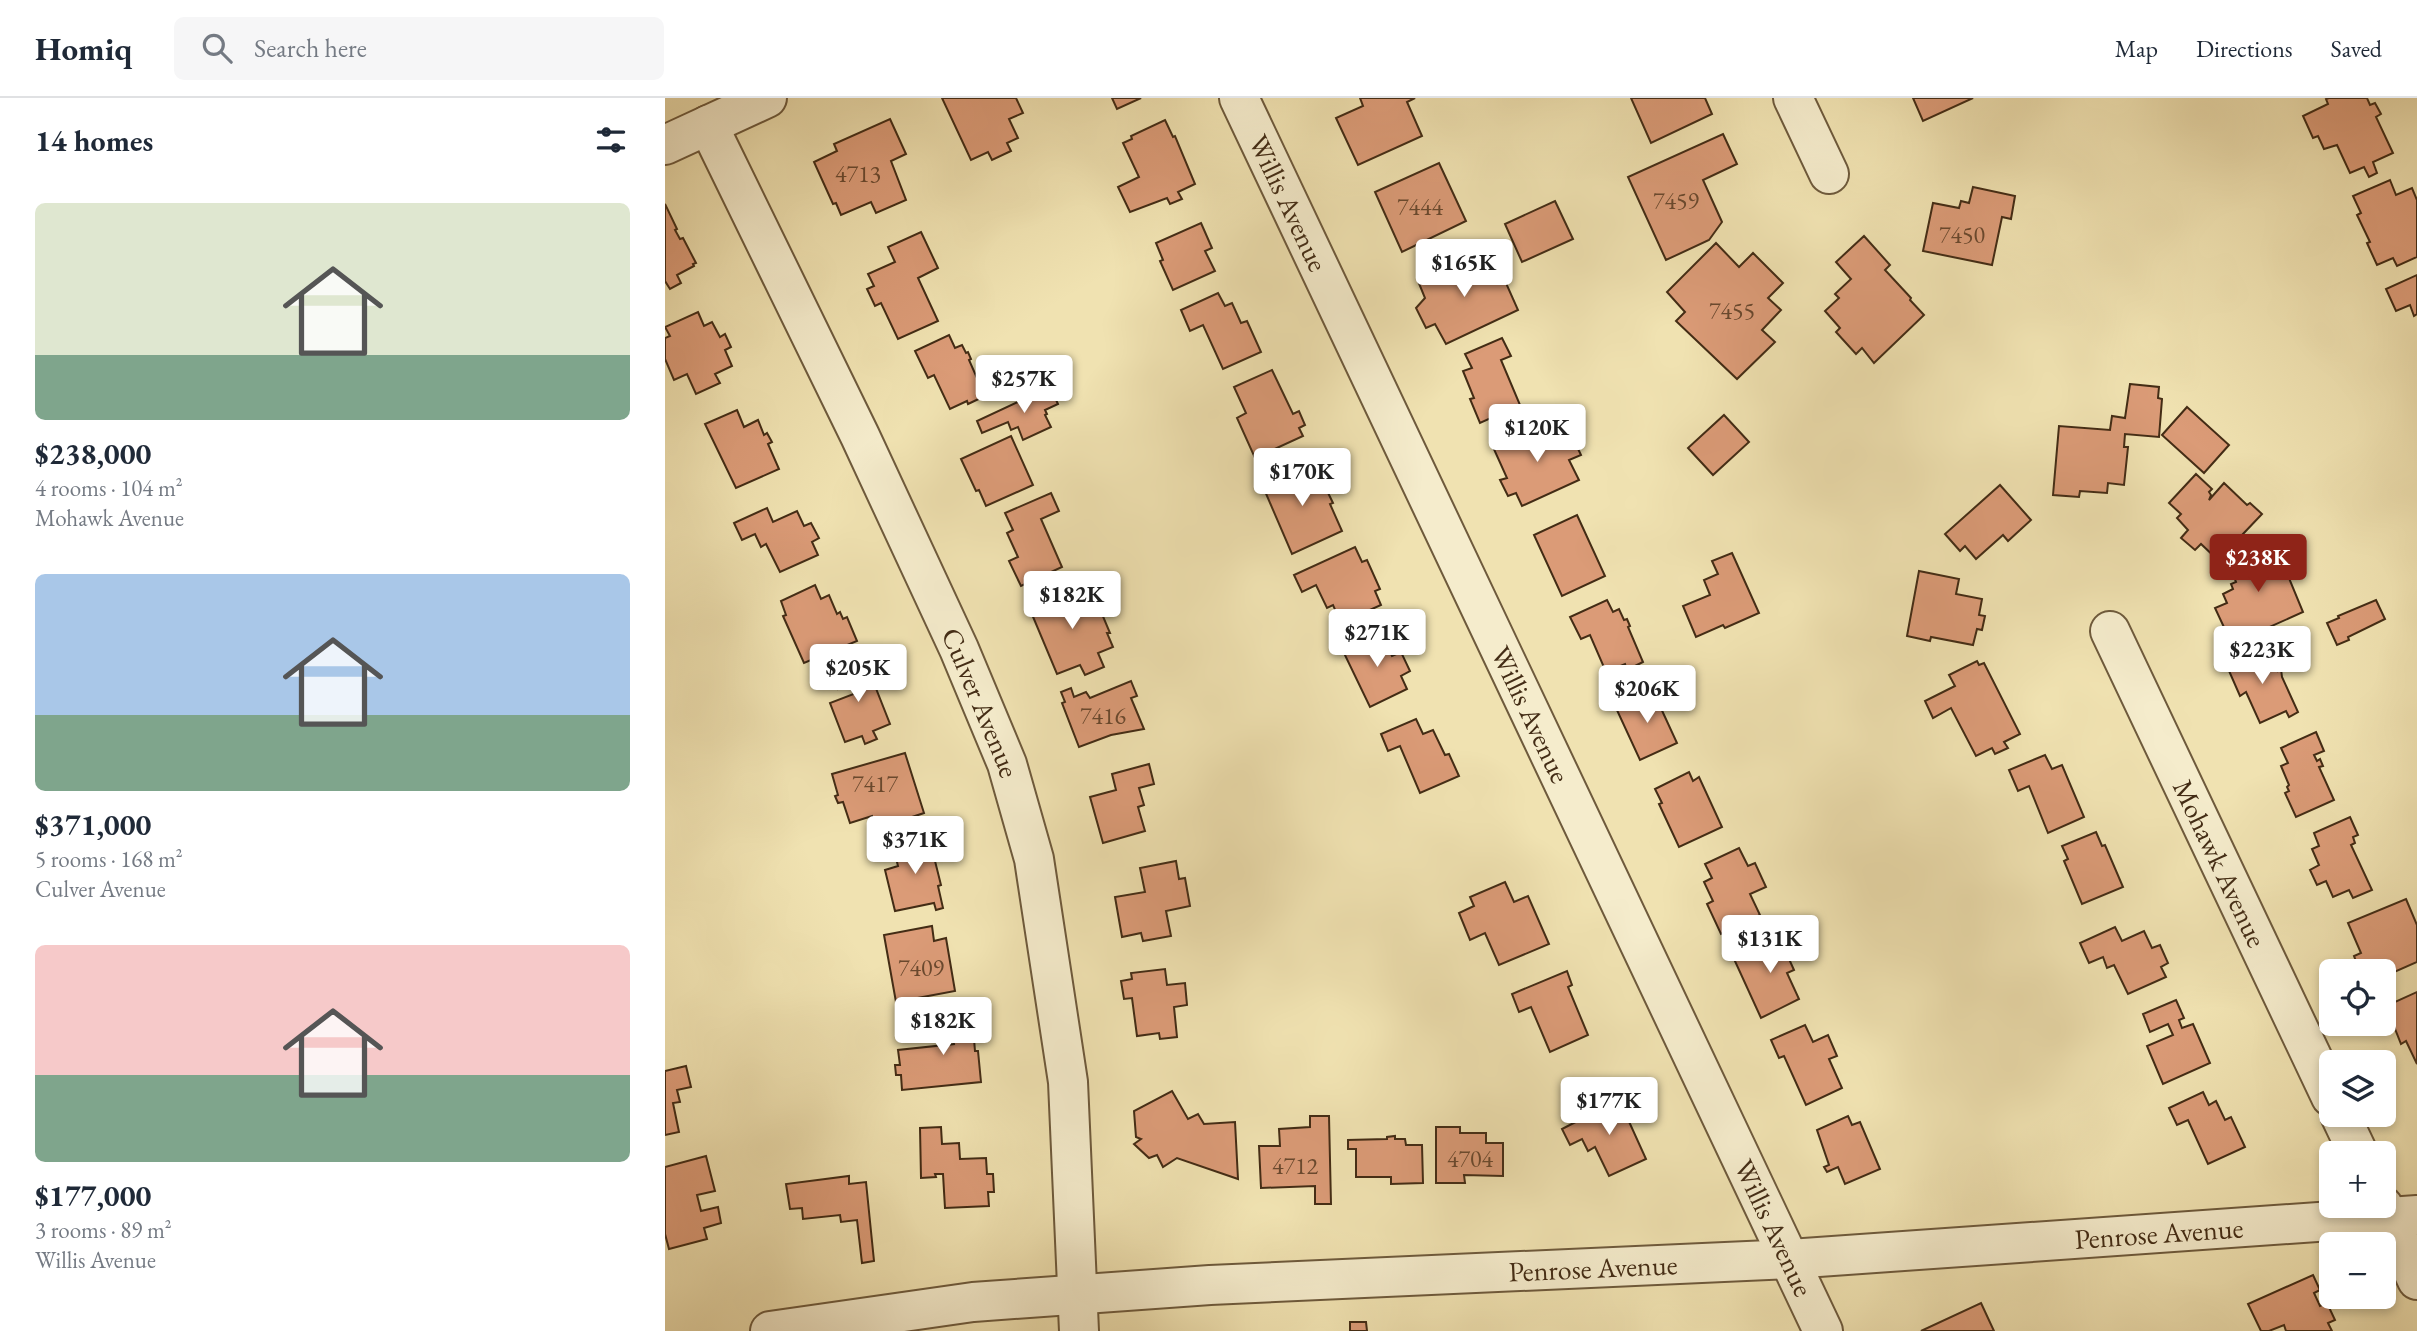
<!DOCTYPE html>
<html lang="en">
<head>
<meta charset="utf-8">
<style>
  :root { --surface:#fff; --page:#f6f6f7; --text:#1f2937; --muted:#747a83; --line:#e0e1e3; --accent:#8f2418 }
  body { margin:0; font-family:"EB Garamond",serif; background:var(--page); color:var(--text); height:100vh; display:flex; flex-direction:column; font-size:26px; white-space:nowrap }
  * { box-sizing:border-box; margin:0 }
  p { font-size:23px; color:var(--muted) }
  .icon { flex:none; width:38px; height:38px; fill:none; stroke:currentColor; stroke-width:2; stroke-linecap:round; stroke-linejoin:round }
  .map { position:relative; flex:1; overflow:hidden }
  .drawer { display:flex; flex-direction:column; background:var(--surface); width:665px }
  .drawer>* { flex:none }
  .controls { position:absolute; left:1654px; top:861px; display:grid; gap:14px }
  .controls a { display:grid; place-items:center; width:77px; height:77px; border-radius:10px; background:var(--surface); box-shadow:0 4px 10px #0003; font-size:35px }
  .price { position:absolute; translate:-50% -60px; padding:0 16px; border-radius:7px; background:#fff; color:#222; font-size:23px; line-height:46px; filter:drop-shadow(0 2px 4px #0008) }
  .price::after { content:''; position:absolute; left:50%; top:42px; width:21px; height:16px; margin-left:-10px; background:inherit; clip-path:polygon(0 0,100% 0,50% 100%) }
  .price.current { background:var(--accent); color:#fff }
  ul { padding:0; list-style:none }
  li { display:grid; align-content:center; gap:14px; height:371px; padding:0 35px }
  li span { display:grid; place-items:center; height:217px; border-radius:10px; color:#555 }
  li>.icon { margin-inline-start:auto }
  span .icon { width:126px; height:126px; fill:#fffc; stroke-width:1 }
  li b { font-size:30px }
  h2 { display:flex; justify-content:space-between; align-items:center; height:84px; padding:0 35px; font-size:30px }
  header { display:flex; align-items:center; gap:42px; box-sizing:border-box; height:98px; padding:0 35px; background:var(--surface); border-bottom:2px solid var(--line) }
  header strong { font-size:33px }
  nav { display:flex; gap:38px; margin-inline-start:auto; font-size:24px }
  .search { width:490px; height:63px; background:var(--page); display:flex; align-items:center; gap:18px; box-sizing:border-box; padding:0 24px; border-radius:10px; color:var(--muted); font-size:26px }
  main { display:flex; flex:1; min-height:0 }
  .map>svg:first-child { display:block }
  .building { fill:#db9b77; stroke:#432c15; stroke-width:2 }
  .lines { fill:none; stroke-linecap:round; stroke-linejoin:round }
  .minor-casing { stroke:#6e5a3c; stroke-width:42 }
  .minor { stroke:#f5eccc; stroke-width:38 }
  .labels { text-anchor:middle; stroke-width:7; stroke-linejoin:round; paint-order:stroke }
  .number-label { font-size:24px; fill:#69482e }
  .street-label { font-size:28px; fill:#432c15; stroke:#f5eccc }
</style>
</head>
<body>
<header>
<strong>Homiq</strong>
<div class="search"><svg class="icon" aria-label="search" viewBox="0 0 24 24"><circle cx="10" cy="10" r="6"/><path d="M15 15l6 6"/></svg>Search here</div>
<nav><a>Map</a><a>Directions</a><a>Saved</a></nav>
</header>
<main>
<section class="drawer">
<h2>14 homes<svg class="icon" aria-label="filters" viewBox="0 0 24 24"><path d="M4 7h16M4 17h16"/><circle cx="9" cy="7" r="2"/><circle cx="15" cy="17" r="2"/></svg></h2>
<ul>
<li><span style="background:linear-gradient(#dfe7d0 70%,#7fa58c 0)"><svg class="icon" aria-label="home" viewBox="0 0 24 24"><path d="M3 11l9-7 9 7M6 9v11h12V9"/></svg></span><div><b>$238,000</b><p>4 rooms · 104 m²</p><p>Mohawk Avenue</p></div></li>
<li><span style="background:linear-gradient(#a9c7e8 65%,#7fa58c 0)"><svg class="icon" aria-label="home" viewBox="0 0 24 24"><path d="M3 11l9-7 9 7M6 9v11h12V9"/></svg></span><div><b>$371,000</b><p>5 rooms · 168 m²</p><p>Culver Avenue</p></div></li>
<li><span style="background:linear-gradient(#f6c9c9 60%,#7fa58c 0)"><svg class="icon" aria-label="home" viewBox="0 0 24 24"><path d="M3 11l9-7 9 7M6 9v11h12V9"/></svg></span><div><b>$177,000</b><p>3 rooms · 89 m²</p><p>Willis Avenue</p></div></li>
</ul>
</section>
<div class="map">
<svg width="1752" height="1233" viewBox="0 0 1752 1233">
  <rect width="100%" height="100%" fill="#f0e2b1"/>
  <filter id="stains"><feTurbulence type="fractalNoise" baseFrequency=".00286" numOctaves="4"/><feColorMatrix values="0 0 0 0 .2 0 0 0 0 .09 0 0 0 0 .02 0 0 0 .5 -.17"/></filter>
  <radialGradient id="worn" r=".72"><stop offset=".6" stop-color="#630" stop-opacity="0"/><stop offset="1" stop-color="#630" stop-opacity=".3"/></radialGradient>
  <g class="building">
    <path d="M277,0H351L358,15L344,21L353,40L342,45L346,53L327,62L323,54L306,62Z"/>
    <path d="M447,0H476L452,11Z"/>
    <path d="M695,0H750L742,4L757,38L693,67L671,20L698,8Z"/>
    <path d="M966,0H1040L1047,16L986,45Z"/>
    <path d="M1248,0H1308L1258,23Z"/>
    <path d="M1664,0H1702L1705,7L1710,5L1716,16L1711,19L1728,55L1708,64L1712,75L1704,79L1699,69L1685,75L1672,47L1659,51L1653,38L1648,40L1638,18L1663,6L1661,1Z"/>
    <path d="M225,21L241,56L226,63L241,102L211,115L206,104L176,117L171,105L168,106L149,64L172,53L169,46Z"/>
    <path d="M500,22L508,39L510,38L530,86L513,94L517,101L505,106L502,100L465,114L453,89L474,79L458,45L467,41L466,38Z"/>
    <path d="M1058,36L1072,66L1038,82L1057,124L1044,142L1001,162L963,79Z"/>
    <path d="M774,65L801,123L737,154L710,94Z"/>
    <path d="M1725,82L1731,97L1747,90L1752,102V159L1732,168L1728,160L1712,167L1702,145L1705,144L1692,117L1696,115L1688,98Z"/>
    <path d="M1308,89L1350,98L1346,121L1337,119L1327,167L1258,153L1268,105L1294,110L1296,103L1304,105Z"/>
    <path d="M890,103L908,141L857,164L840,126Z"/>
    <path d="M0,106L12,131L10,132L15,141L18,140L31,165L28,166L29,168L12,177L16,185L5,191L0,183Z"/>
    <path d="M536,125L547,150L540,153L550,173L508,192L495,163L498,162L491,145Z"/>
    <path d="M256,134L273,170L253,180L273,223L233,241L216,205L210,208L202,191L209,188L203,176L230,164L223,149Z"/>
    <path d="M1199,138L1225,167L1220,172L1246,200L1245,202L1259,217L1209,265L1197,250L1191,256L1171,234L1175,230L1160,213L1174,200L1170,196L1186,181L1171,164Z"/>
    <path d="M1051,145L1074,169L1088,155L1118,185L1103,200L1116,212L1097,232L1110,244L1072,281L1011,223L1020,214L1002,194Z"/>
    <path d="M810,156L818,174L833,167L853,212L781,246L770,226L761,230L751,210L760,200L753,183Z"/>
    <path d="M1752,177V216L1749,218L1745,207L1731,213L1721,191Z"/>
    <path d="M553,195L560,208L567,205L576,225L582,223L596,254L558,271L538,227L525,233L516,212Z"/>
    <path d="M33,214L39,228L47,224L55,239L60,236L66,249L60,252L67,268L50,276L55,285L31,296L22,276L9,282L0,261V240L5,238L0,229Z"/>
    <path d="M284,237L290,250L297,247L301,255L303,254L306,261L304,262L320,298L303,306L302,303L285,311L269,277L263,280L250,253Z"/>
    <path d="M837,240L846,258L836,262L855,307L815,325L805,301L809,300L798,273L807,270L800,256Z"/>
    <path d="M607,272L628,316L634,313L640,327L634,330L638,338L590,360L572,320L581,315L569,289Z"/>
    <path d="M1465,286L1494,289L1493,300L1497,301L1494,339L1460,336L1459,349H1463L1459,387L1443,385L1442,395L1415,393L1414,399L1388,397L1394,328L1445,332L1447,318L1460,320Z"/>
    <path d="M385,289L393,306L380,312L382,316L380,317L386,329L358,342L353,329L346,332L343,324L317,335L312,323Z"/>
    <path d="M1522,309L1564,347L1539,375L1497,337Z"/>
    <path d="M72,312L79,329L93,322L99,337L102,335L107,344L103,346L114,371L71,390L40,326Z"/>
    <path d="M1059,317L1084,344L1048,377L1023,350Z"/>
    <path d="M887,326L894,341L906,336L916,357L904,362L914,382L857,408L851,395L843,398L835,382L842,380L828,349L854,338L855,341Z"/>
    <path d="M346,338L368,387L321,408L314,392L311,393L296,361Z"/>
    <path d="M629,369L634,380L652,372L668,405L665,406L677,433L627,456L596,384Z"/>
    <path d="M1531,376L1547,391L1544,394L1546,397L1544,402L1559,385L1582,407L1585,405L1597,416L1578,436L1583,440L1570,454L1566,450L1554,463L1536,446L1530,452L1516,440L1523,432L1512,420L1516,416L1504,405Z"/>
    <path d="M1335,387L1366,422L1343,443L1338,437L1311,461L1300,448L1295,453L1280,436Z"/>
    <path d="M386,395L394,413L376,421L397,469L356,488L344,463L353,459L342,435L348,432L340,415Z"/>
    <path d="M102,410L108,424L132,413L139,428L146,425L154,440L147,444L153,457L115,474L101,446L96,449L90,436L77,442L69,425Z"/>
    <path d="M912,417L940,478L897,498L869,437Z"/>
    <path d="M1603,442L1616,470L1619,468L1638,514L1580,540L1577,535L1564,540L1550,510L1562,505L1558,496L1568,491L1566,486L1571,484L1567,474L1574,470L1569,458Z"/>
    <path d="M690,449L697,464L702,462L715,491L710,493L716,507L676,525L668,507L662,510L651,487L637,494L629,477Z"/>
    <path d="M1067,455L1094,515L1060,530L1058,527L1031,539L1018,508L1045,497L1039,482L1053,476L1047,463Z"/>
    <path d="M1254,473L1294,481L1291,496L1317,501L1314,517L1320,518L1317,532L1312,531L1308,547L1266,539L1265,543L1242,538Z"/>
    <path d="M150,487L156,501L164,497L172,516L175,514L178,521L182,519L192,543L139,565L118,518L121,517L116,503Z"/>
    <path d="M408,488L411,494L414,492L421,509L432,504L445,535H442L448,549L433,555L439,569L420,577L415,567L392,576L366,514L377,509L374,503Z"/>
    <path d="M942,502L948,514L954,511L959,522L962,521L965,528L963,529L978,564L962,572L960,566L941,574L925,537L916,541L905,519Z"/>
    <path d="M1711,502L1720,521L1683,539L1684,542L1672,547L1662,525L1674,520L1673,518Z"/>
    <path d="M716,535L727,558L736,554L745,573L736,578L742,591L705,609L678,553Z"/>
    <path d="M1594,551L1602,567L1609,564L1613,573L1616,571L1617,579L1633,614L1624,619L1621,613L1595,625L1581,594L1575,598L1561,566Z"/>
    <path d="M200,561L207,579L201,583L205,589L204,590L210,588L225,626L208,633L212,641L200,646L197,638L180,644L165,605L194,594L191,584L173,591L166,574Z"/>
    <path d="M1312,563L1314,567L1319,565L1355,636L1339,644L1343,650L1330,656L1327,650L1311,658L1286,610L1268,620L1260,603L1290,588L1284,577Z"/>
    <path d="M466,583L472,598L466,600L479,631L446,637L414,649L397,605L400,604L396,594L406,590L409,599L421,594L425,600Z"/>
    <path d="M987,593L990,600L994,598L997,605L994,606L1012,645L975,662L951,610Z"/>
    <path d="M751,621L758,636L768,632L780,657L784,656L794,678L755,695L735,648L723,653L716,636Z"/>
    <path d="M1651,634L1659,653L1649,657L1652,663L1655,661L1658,668L1654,669L1669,702L1631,719L1620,695L1624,693L1622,689L1624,687L1616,668L1623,665L1616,650Z"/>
    <path d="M240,655L259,715L211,731L207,718L185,725L178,704L173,705L170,698L173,697L167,676Z"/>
    <path d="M1380,657L1387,671L1397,667L1419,719L1383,735L1364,688L1353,693L1344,672Z"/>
    <path d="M484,666L489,686L474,690L479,707L473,709L480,733L438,745L425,699L451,692L447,676Z"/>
    <path d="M1024,674L1028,683L1034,679L1057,729L1014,749L994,706L997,705L990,691Z"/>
    <path d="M1685,719L1693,737L1688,739L1690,745L1686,747L1707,792L1688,800L1684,792L1668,799L1661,783L1652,787L1645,772L1654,767L1647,751L1654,748L1649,735Z"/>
    <path d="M1431,734L1437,748L1440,747L1458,789L1417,806L1399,763L1403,761L1397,748Z"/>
    <path d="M264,739L276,787L273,788L278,810L271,812L269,805L230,813L220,772L233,768L228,748Z"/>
    <path d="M1074,750L1083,768L1090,765L1101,789L1085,796L1095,817L1056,836L1042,806L1048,803L1039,784L1047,780L1040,766Z"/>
    <path d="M511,763L514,781L520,780L525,808L501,813L506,838L478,843L476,835L457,839L450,799L480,794L475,770Z"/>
    <path d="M840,784L849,804L863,798L884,846L834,867L820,835L805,842L794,815L809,808L805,799Z"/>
    <path d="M1741,801L1752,827V864L1718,879V873H1704V871L1695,873L1689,858L1696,855L1683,825Z"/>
    <path d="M267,828L269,843L281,840L290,893L231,904L219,837Z"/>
    <path d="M1450,829L1457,843L1479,833L1487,850L1495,847L1503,865L1496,869L1501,879L1463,896L1449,867L1442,870L1438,859L1424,865L1415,845Z"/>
    <path d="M1125,835L1135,856L1124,861L1129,872L1122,875L1134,901L1096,920L1069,861Z"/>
    <path d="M500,871L502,887L520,885L522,907L509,909L512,939L495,941L494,935L472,938L467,900L459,901L456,883L467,881L466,875Z"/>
    <path d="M902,873L907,887L903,889L923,937L885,954L866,909L854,914L847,896Z"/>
    <path d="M1752,894V966L1741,943L1736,946L1721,908Z"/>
    <path d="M1511,902L1519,920L1514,922L1517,930L1528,926L1545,965L1498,986L1482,948L1508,937L1503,926L1485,934L1478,916Z"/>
    <path d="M307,915L308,935L314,934V940L309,941L310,953H313L316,984L237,992L236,977H231L230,967H235L233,952L289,946L287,934L270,936L268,919Z"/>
    <path d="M1140,927L1148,944L1163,937L1172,958L1164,961L1177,990L1141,1007L1119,958L1114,960L1106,942Z"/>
    <path d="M21,968L26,989L12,992L15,1004L8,1005L14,1034L0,1037V973Z"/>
    <path d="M507,993L523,1021L533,1016L539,1026L570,1024L573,1081L512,1060L498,1069L492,1057L484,1060L469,1046L476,1041L471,1039L469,1013Z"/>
    <path d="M1538,994L1544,1007L1551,1003L1560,1022L1566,1019L1580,1049L1543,1066L1523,1022L1512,1027L1504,1010Z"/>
    <path d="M959,999L966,1015L961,1017L981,1061L944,1078L930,1049L923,1053L917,1041L905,1047L897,1031Z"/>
    <path d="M645,1018H664L666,1106H650V1088L596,1090L594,1048H615L614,1031L645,1029Z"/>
    <path d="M1183,1018L1187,1027L1195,1024L1215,1071L1180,1086L1173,1069L1162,1074L1159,1069L1164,1067L1152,1032Z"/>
    <path d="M276,1029L277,1046L294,1045L295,1061L321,1060L322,1076H328L329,1094H323L324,1108L280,1110L278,1076H270L271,1079L256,1080L255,1030Z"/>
    <path d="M771,1029H795V1035H821V1045H838V1078L799,1077L800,1085H771Z"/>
    <path d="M730,1038V1041H740L741,1047H757L758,1085L726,1086V1079H691V1051H683V1042L722,1041V1039Z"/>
    <path d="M41,1058L50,1093L32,1097L36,1113L53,1109L56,1125L39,1130L42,1141L4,1151L0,1136V1069Z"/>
    <path d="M184,1078V1086L201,1084L209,1163L197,1165L192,1122L176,1124L175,1117L138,1121L137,1110L125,1111L121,1086Z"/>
    <path d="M1648,1177L1655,1192L1649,1195L1655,1208L1662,1205L1670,1222L1663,1225L1667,1233H1621L1619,1227L1604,1233H1596L1583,1206Z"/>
    <path d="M1316,1205L1329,1233H1256Z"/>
    <path d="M685,1224H701L702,1233H685Z"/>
  </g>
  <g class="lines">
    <g class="minor-casing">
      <g id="minor">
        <path id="s1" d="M574,0L1158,1233"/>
        <path d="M1128,0L1164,76"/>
        <path id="s2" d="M43,27L195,338L294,551L342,666L369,761L403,984L414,1233"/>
        <path d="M0,47L102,0"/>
        <path id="s3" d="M1445,533L1666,999"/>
        <path d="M1675,1017L1693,1055"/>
        <path d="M1718,1108L1752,1182"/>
        <path id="s4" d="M105,1233L308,1204L545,1187L1125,1161L1752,1117"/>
      </g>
    </g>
    <use href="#minor" class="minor"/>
  </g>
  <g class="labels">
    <g class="number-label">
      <text x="193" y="84">4713</text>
      <text x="1011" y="111">7459</text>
      <text x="755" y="117">7444</text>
      <text x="1297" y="145">7450</text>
      <text x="1067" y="221">7455</text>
      <text x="438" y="626">7416</text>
      <text x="210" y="694">7417</text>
      <text x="256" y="878">7409</text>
      <text x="805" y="1069">4704</text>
      <text x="630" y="1076">4712</text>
    </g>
    <g class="street-label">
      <text dy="10" stroke="none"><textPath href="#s1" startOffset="116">Willis Avenue</textPath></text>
      <text dy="10" stroke="none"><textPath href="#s2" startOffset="639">Culver Avenue</textPath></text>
      <text dy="10" stroke="none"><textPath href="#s1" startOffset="682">Willis Avenue</textPath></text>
      <text dy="10" stroke="none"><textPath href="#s3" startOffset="257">Mohawk Avenue</textPath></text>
      <text dy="10" stroke="none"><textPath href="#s1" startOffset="1250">Willis Avenue</textPath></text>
      <text dy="10" stroke="none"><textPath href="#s4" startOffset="1393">Penrose Avenue</textPath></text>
      <text dy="10" stroke="none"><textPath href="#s4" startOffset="826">Penrose Avenue</textPath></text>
    </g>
  </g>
  <rect width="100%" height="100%" filter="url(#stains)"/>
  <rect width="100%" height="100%" fill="url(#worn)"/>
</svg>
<div class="controls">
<a><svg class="icon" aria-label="locate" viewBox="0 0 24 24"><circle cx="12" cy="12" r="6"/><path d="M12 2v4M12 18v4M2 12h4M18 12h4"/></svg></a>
<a><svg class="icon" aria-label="layers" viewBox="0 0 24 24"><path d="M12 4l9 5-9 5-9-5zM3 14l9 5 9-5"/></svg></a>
<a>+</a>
<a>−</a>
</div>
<b class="price" style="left:799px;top:201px">$165K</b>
<b class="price" style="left:359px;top:317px">$257K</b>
<b class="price" style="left:872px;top:366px">$120K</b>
<b class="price" style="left:637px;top:410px">$170K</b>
<b class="price current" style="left:1593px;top:496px">$238K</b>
<b class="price" style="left:407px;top:533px">$182K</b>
<b class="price" style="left:712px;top:571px">$271K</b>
<b class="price" style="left:1597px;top:588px">$223K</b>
<b class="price" style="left:193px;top:606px">$205K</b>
<b class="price" style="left:982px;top:627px">$206K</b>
<b class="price" style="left:250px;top:778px">$371K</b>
<b class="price" style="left:1105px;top:877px">$131K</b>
<b class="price" style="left:278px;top:959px">$182K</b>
<b class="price" style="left:944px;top:1039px">$177K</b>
</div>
</main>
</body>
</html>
